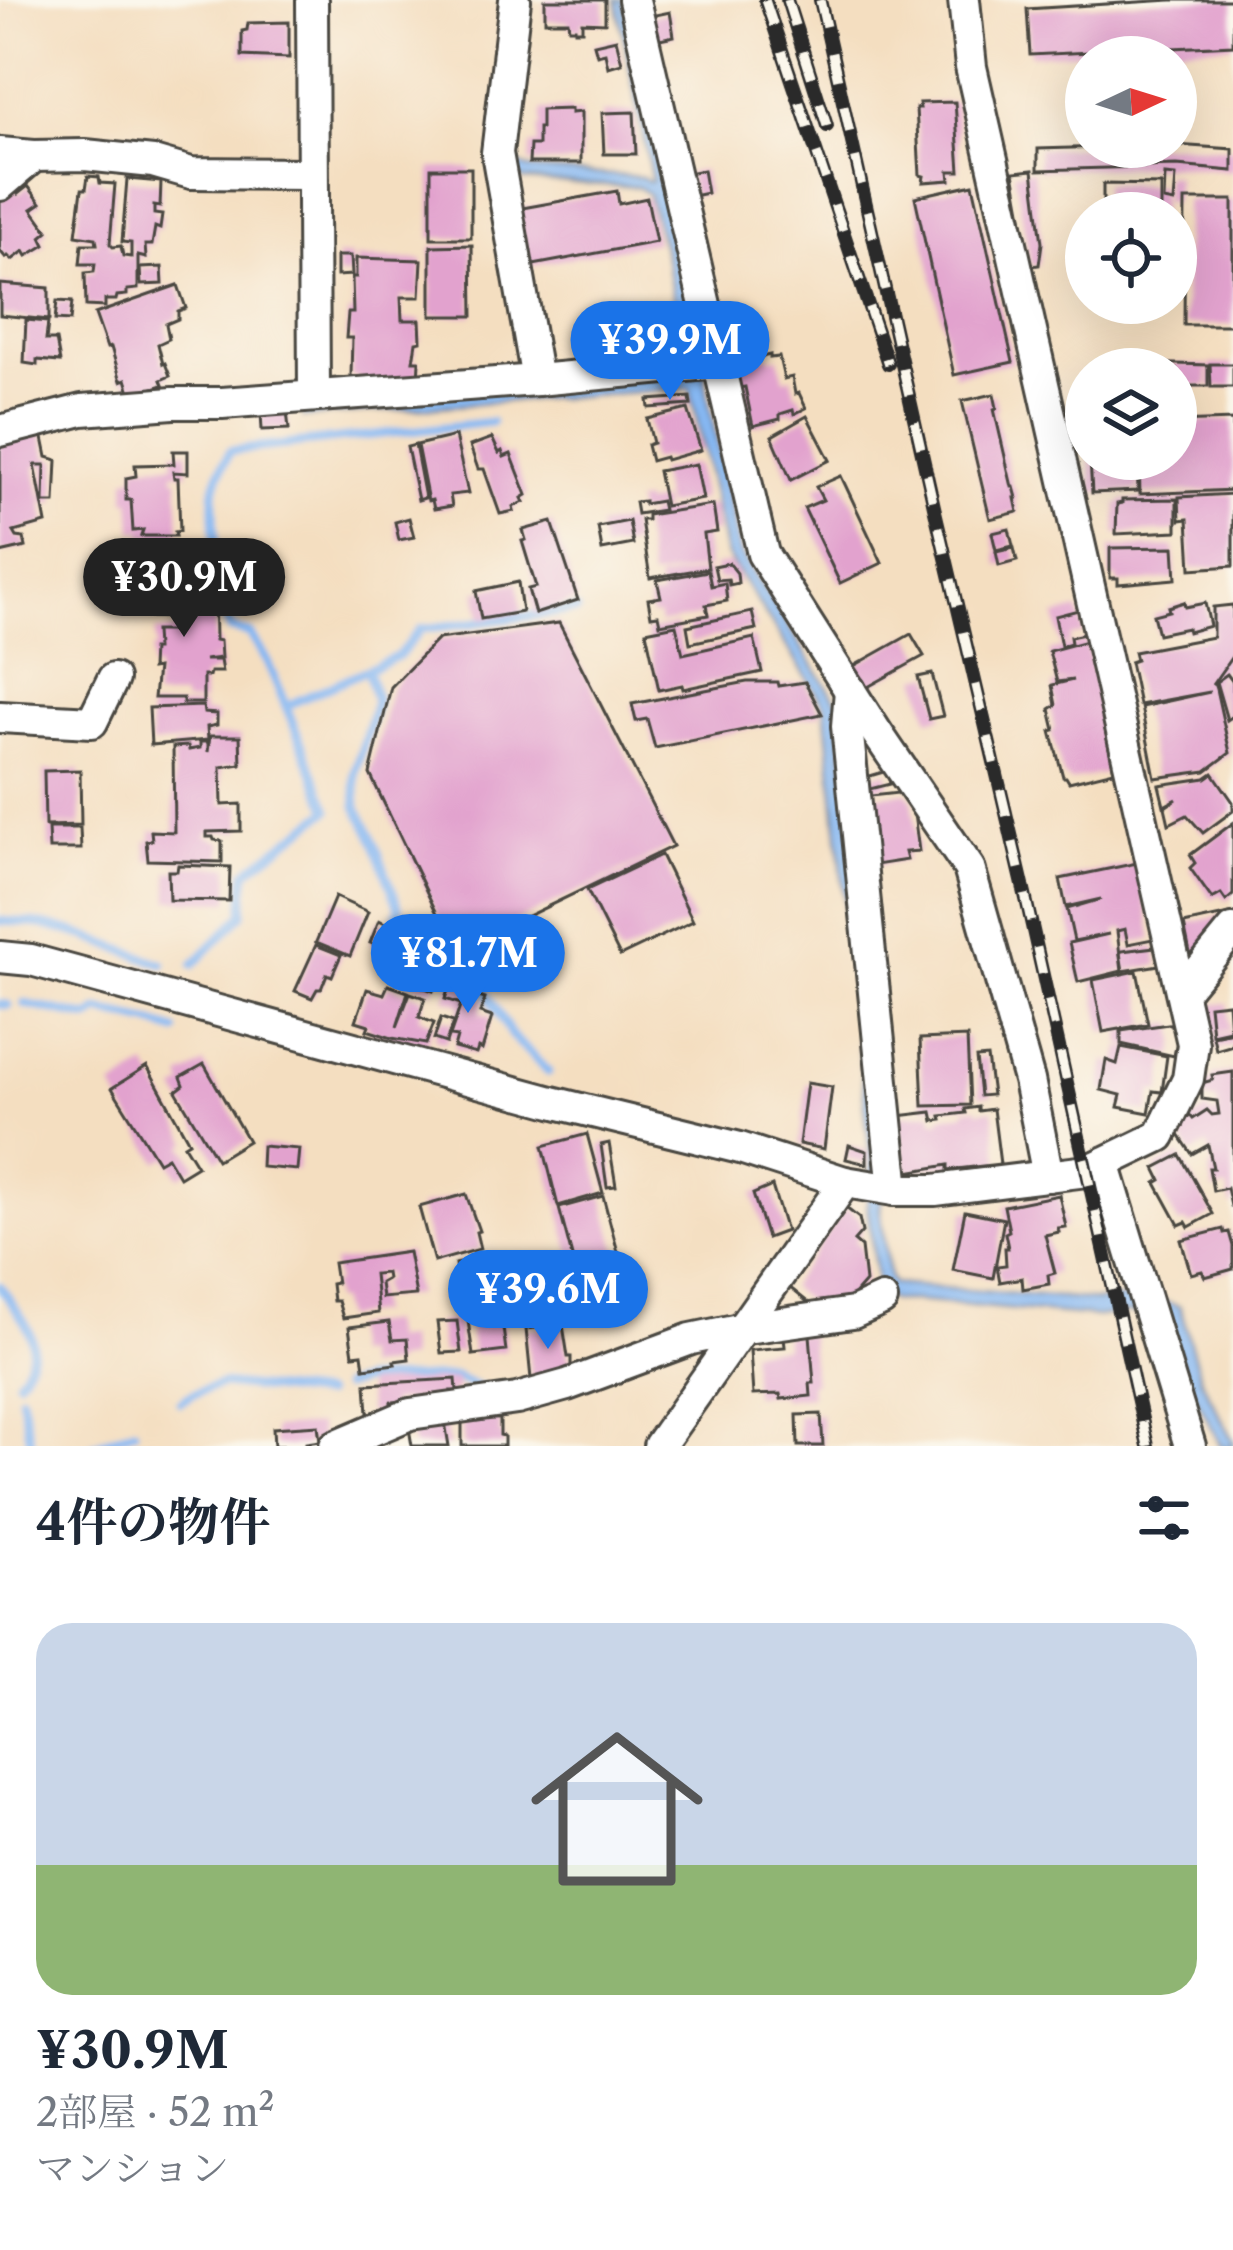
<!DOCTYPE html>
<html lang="ja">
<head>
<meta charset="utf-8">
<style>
  :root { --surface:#fff; --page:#f2f2f3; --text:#1f2937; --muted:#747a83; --accent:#1a73e8 }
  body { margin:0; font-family:"Libre Caslon Text","Noto Serif JP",serif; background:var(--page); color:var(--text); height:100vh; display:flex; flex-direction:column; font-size:45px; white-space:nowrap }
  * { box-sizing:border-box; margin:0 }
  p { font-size:39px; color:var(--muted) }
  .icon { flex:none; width:66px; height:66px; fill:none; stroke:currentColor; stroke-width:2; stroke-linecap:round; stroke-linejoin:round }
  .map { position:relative; height:1446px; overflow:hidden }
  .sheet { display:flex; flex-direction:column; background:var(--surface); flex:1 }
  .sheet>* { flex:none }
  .needle { width:78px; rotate:86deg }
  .buttons { position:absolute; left:1065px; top:36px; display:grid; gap:24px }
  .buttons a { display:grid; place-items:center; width:132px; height:132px; border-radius:50%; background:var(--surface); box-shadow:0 12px 48px #0002; font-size:60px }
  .price { position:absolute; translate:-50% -102px; padding:0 27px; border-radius:42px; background:var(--accent); color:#fff; font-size:39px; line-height:78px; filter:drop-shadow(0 3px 6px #0008) }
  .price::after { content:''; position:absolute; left:50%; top:72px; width:36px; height:27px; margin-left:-18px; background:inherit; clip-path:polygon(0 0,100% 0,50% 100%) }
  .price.selected { background:#222; color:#fff }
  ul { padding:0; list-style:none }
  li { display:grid; align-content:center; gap:24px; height:636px; padding:0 36px }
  li span { display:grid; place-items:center; height:372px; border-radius:36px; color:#555 }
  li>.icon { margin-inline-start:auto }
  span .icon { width:216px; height:216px; fill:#fffc; stroke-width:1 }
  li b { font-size:51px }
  h2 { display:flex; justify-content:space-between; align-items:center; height:144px; padding:0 36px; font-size:51px }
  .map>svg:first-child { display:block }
  .water { fill:#86b7f2; stroke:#58718e; stroke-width:3 }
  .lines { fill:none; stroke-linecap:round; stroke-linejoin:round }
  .stream { stroke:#86b7f2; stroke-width:9 }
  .building { fill:#e2a2ce }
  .minor-casing { stroke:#494641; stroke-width:36 }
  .minor { stroke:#fff; stroke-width:30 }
  .rail-casing { stroke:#2b2b2b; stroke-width:14 }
  .rail { stroke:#fbf7ec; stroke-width:9; stroke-dasharray:27; stroke-linecap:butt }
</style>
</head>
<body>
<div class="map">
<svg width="1233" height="1446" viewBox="0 0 1233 1446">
  <rect width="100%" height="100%" fill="#fbf7ec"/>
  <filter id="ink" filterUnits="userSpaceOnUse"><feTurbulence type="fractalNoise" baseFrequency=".00833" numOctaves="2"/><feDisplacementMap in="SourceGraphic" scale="24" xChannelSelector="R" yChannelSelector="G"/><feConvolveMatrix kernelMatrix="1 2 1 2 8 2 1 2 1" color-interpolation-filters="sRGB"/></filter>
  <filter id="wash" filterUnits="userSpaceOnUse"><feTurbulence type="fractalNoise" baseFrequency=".004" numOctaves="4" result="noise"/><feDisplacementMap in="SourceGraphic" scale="48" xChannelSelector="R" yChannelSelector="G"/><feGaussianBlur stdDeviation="2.7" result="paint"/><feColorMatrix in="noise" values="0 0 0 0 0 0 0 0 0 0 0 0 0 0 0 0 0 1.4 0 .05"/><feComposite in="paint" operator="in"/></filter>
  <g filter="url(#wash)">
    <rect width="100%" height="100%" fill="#f4dec0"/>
    <path class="water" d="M520,0H531L511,150L519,164L528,169L642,177L650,182L652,181L616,0H623L701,352L710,409L740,553L838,703L887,1170L880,1208L889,1277L893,1284L1098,1301C1128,1296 1151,1295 1180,1307L1200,1377L1233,1441V1446H1221L1192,1389L1161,1313H1126L1098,1317L915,1301H891L877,1286L867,1204L871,1166L825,705L726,554L690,388L303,417L302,408L684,353L666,259L648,194L638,187L523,180L510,168Z"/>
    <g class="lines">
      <g class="stream">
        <path d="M368,671L376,701L355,773L357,807L372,836L400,911"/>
        <path d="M286,706L398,656L421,629L577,610"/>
        <path d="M396,914L421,940L471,965L511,1035L548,1072"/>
        <path d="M0,921L32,923L70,931L163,964"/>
        <path d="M193,965L243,914L246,872L329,810L267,661L250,634L231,629C220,614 211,508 215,487C217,475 225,462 230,451L491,422"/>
        <path d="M0,1004L8,1005"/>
        <path d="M25,1004L90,1018L99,1011L148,1022L176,1031"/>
        <path d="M0,1286C23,1322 49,1340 18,1380"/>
        <path d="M343,1387L363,1381L455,1377L483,1390"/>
        <path d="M21,1396L31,1446"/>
        <path d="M180,1402L193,1394L222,1384L324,1395"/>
        <path d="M94,1446L134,1430"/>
      </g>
    </g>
    <g id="blocks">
      <g class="building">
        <path d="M545,0H605V23L582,22V30H575V28H569L568,21H545Z"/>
        <path d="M1171,0H1233V45L1030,55L1027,9Z"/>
        <path d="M670,12L674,36L655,40L651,16Z"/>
        <path d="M289,22V58L242,56V31L247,30L248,23Z"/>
        <path d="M616,39L622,63L608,67L605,53L597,55L594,44Z"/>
        <path d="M955,102L960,171H949L950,180L923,182L924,176L920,175L916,108H920L919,103Z"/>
        <path d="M571,109V113L581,112V163H529L530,145H538V128H541V110Z"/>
        <path d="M634,112L636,154H604L602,113Z"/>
        <path d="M1176,145L1233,149V171L1177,166L1038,170V149Z"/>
        <rect x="431" y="168" width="40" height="70"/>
        <path d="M703,170L707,193L693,196L688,173Z"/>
        <path d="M1033,170L1042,243L1039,265L1031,266L1014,172Z"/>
        <path d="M1165,175L1176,176L1174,203L1164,201Z"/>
        <path d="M88,176L99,177L100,183L115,184L110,244L113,247L121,246L123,256L131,257V243L122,242L127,179L161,182L160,207L154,206V214L162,215L160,229L155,227L152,245H145L146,258L138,256V289L127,290V295L117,296L116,300H105V307L86,306L85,273L94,272L95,264H80L82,244H97L96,238L76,235L82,189H86Z"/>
        <path d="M973,184L1013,362L954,375L915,197Z"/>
        <path d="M1103,184L1161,185V213H1103Z"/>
        <path d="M28,186L41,203L32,209L48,231L41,237L45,245L27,256L24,251L12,260L8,256L6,258L0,251V200L15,189L18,194Z"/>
        <path d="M617,191L619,204L647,198L656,242L528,266L517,209Z"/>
        <path d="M1185,200H1233V325H1184Z"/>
        <path d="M472,245L473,316H431V246Z"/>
        <path d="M337,256H351L352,275L337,276Z"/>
        <path d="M356,258L422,260L420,297H401L402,320H420L421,341L416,342L413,361H419L418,381L359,382L360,378L351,376L352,338H346L348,313H353L352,277H356Z"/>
        <path d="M162,267L163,284L141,285L140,268Z"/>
        <path d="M0,284L49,288V320L0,315Z"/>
        <path d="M178,285L186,308L178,311V319L166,324L169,339L158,344L163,364L165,363L170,376L161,380L163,385L131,395L126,379L121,381L111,347L107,348L95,314Z"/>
        <path d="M57,301L72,302L70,321L55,320Z"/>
        <path d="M26,320L48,322L46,340H56L60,362L37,360V365L24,363Z"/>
        <path d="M770,355V358L779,357L784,379L792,377L795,394L799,393L806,408L794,414L793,410L780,414V419L753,426L745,387L739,388L733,364Z"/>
        <path d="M1141,363L1208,365V386H1176V369H1141Z"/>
        <path d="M1210,364H1233V387H1211Z"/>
        <path d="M994,394L997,408L994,409L1012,487H1014L1017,498H1015L1018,512L990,519L962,401Z"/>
        <path d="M690,397L691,405L649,408L648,400Z"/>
        <path d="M688,409L701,450L666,460L665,457L651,461L647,445L653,443L647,419Z"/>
        <path d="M287,411L289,429L262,430L261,412Z"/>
        <path d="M807,416L830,460L791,480L772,436Z"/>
        <path d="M1233,420V490L1140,494L1139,459H1176V422Z"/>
        <path d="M42,433L47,457L57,460L55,503H44L45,465H35L46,523L14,532L17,537L24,538L26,547L0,553V443Z"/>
        <path d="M455,436L468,493L450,495L452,506L434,509L432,500L428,501L417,445Z"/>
        <path d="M492,438L499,453L502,451L504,457L511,454L527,495L522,498L524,502L513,507L514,511L500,514L484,469H478L470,446Z"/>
        <path d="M415,445L425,498L418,500L407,447Z"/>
        <path d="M173,451H188V473L173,472L174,478H178L180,531L175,532L176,536H141L143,530L133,531L131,500H126V478L136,476L135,465L174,464Z"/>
        <path d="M1090,459H1137L1138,491L1092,493Z"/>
        <path d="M696,464L703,499L665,506L658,471Z"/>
        <path d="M841,476L882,563L840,583L804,508L823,500L816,487Z"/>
        <path d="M1233,494V566L1191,569L1188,519L1180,520L1179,497Z"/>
        <path d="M1177,499V531L1116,534L1117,504L1122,503V500Z"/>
        <path d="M644,501V504L661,501L663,510L637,514L635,502Z"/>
        <path d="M713,505L717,532L704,534L708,568L650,578L641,520H647V515Z"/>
        <path d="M409,518L414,537L399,540L395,522Z"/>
        <path d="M629,521L633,544L602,550L598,527Z"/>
        <path d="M552,522L578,600L535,614L528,589L536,587L522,541L526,540L523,530Z"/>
        <path d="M1009,529L1013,546L996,550L992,533Z"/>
        <path d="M1174,547L1176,579L1118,584V578H1110V548Z"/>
        <path d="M1014,548L1017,561L999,566L996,552Z"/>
        <path d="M160,549L189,551L187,579L157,577Z"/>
        <path d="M729,563L737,573L738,583L729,585L728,579L717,580L714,566Z"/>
        <path d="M708,571L711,586L725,583L727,601L706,605L708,615L660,624L658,615L651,616L648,599L661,597L657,580Z"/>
        <path d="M518,582L522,612L481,619L476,591Z"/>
        <path d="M146,583L214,585L215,640L220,641L221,658L204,660H220L222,672H210L209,676H203V703H183V698H154L157,668L151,669L152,649H156L155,631H175L173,618L148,617Z"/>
        <path d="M1184,602L1185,607L1205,603L1210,626L1188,632L1187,628L1158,634L1153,615L1169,611L1168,607Z"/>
        <path d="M1233,605V655L1212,685L1214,683L1216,689L1230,753L1206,771L1155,778L1141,707L1210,692L1139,705L1130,662L1136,660L1134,652L1213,637V607Z"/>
        <path d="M1078,610L1084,634L1070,637L1071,643L1061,646L1055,616Z"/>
        <path d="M752,612L756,629L690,643L687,626Z"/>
        <path d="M559,623L673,846L455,951L370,774L391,687L438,639Z"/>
        <path d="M676,625L683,654L754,638L762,672L683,689L682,685L659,690L646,631Z"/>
        <path d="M911,634L924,656L864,689L852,667Z"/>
        <path d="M1086,641L1114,771L1069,782L1066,777H1063L1051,731L1055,730L1050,709L1056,705L1052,685L1073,680L1057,682L1049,651Z"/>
        <path d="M932,674L943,716L929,719L918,677Z"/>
        <path d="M1227,674L1233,682V716L1227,720L1216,682Z"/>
        <path d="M747,682H777L778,686L805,682L822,714L655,748L647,719L636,721L632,704Z"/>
        <path d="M203,706L204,713L217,714V725L207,727L208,740L151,745L149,708Z"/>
        <path d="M210,736H240L241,764L221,767L222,805L241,804V831L207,832V837H213L214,840L222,841V862L148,860L146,841L152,840L151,831L174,832L173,747L188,746L189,750L200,748V742H208V752Z"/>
        <path d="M80,770L81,825L45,826L44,771Z"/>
        <path d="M887,771L890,784L866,790L863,778Z"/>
        <path d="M1213,773L1233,802V811L1203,833L1187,815L1169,824L1165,807L1177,799L1164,806L1159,785L1206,778Z"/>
        <path d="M907,792L912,799L919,851L905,852L907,860L869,866L861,797Z"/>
        <path d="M1233,823V895L1226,901L1221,894L1212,899L1190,868L1195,863L1190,855Z"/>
        <path d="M48,828H80L81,849H49Z"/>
        <path d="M661,855L693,921L620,956L587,890Z"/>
        <path d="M1137,863L1153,939L1128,944L1125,929L1117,931L1122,971L1078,982L1069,943L1109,934L1074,941L1067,909L1101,899L1066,907L1060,879Z"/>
        <path d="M178,865L230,867L229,901L169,900L168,871H177Z"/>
        <path d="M335,897L368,912L350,956L316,942Z"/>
        <path d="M1230,914L1231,917L1194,972L1184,924Z"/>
        <path d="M379,920L397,929L388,950L370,943Z"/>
        <path d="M316,945L341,955L332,976L327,974L321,989H317L312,998L295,991Z"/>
        <path d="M1155,947L1159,965L1123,971L1120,953L1122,951Z"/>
        <path d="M402,950L442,965L433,991L393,976Z"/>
        <path d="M1137,971L1148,1024L1103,1032L1093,980Z"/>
        <path d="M453,976L478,983L473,995L485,999L480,1013L492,1017L482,1050L478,1048L476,1054L454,1048L457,1037L450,1036L461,1004L445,999Z"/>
        <path d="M388,985L408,992L397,1027L410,993L425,998L419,1017L434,1023L426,1044L392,1038L367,1030L369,1025L356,1021L367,989L384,994Z"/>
        <path d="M1228,1003L1230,1030L1212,1034L1209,1005Z"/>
        <path d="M441,1018L453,1022L446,1043L434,1039Z"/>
        <path d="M1175,1023L1177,1041L1174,1056L1121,1044V1031Z"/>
        <path d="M1233,1032V1045L1216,1050L1213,1036Z"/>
        <path d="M967,1037L970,1105L923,1106L920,1039Z"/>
        <path d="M1121,1047L1167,1056L1162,1092L1153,1091L1149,1113L1118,1107L1121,1095L1101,1090L1106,1060L1117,1064Z"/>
        <path d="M987,1057L992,1095L980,1096L976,1058Z"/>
        <path d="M204,1064L248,1141L217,1160L176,1091L184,1085L181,1077Z"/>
        <path d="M147,1066L189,1142L184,1145L197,1166L179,1177L167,1157L158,1162L112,1088Z"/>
        <path d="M1233,1072V1206H1231L1227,1188L1213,1191L1209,1168H1213L1208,1145L1192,1154L1177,1132L1183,1127L1181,1124L1189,1114L1193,1119L1207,1110L1212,1115L1219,1114L1217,1101L1202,1099V1083L1213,1080L1212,1075Z"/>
        <path d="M807,1083L832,1087L824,1149L799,1144Z"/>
        <path d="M978,1107V1111L993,1109L1000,1164L948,1170V1165L907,1172L898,1116L932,1112L934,1121L942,1120L941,1116L966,1113L965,1109Z"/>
        <path d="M587,1134L603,1193L558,1206L543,1146Z"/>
        <path d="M609,1143L616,1186L607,1187L601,1145Z"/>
        <path d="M849,1145L867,1151V1164L846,1159Z"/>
        <path d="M262,1146L299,1149L297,1170L261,1167Z"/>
        <path d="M1180,1155L1213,1214L1189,1227L1186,1222L1179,1225L1156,1183L1161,1180L1155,1168Z"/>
        <path d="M772,1186L786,1231L767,1238L753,1194Z"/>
        <path d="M466,1194L479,1231L476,1232L480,1249L434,1262L419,1207Z"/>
        <path d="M1059,1195L1066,1227L1058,1228L1059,1232L1045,1235L1055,1273L1048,1275L1049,1284L1023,1289L1022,1278L1000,1282L997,1266L1006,1265L1005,1248H1008L1005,1233L1009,1231L1004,1206Z"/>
        <path d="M603,1196L619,1256L575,1268L559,1208Z"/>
        <path d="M846,1208L859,1218L862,1232L854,1241L861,1247L865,1282L844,1306L815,1308L789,1287Z"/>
        <path d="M965,1211L1004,1219L993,1278L953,1270Z"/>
        <path d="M1223,1229L1224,1233L1229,1232L1233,1246V1269L1205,1277L1202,1271L1191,1274L1181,1240Z"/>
        <path d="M408,1252L416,1295L382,1298L380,1283L387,1279L386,1273L374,1274L378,1313L343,1318L338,1301H333L331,1284L336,1283L333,1263Z"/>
        <path d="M489,1257L493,1274H502L506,1303L500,1305L506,1351L473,1355L466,1307L462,1308L455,1264Z"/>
        <path d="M457,1321L461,1352L441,1353L437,1322Z"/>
        <path d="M389,1322L392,1340L407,1339L409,1359L394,1361L395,1364L364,1368L362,1354L353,1355L349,1327Z"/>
        <path d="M563,1325L568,1357H571V1375L531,1379L526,1329Z"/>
        <path d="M784,1335H810L814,1383H810L811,1396L781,1399L780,1394L753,1395L750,1350L785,1347Z"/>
        <path d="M456,1379L457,1391H451L452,1397L391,1402L392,1412L368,1413L366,1384Z"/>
        <path d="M821,1414L823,1446H798L797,1415Z"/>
        <path d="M462,1418L500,1419V1435L504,1436V1446H462Z"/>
        <path d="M445,1422L449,1446H412L409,1428Z"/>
        <path d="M318,1425L320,1441L306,1443V1446H274L273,1428Z"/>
      </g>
    </g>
  </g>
  <g filter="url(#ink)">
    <use href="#blocks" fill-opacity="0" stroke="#494641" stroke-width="3"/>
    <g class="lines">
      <g class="minor-casing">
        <g id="minor">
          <path d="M312,0L314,396"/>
          <path d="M515,0L497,153L537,380"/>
          <path d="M634,0L763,554L877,733L969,868L1029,1080L1048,1176"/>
          <path d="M0,153L34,156L85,155L153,162L191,173L311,174"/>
          <path d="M0,185L34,156"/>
          <path d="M0,431L82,410L173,403H222L537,380L718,363"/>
          <path d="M850,690L847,726L894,1190"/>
          <path d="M0,717L92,722L113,679"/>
          <path d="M0,957L31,960L552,1102L740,1148L845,1182L894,1190H935L1087,1171L1104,1163L1160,1136L1188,1079L1193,1044L971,67L964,0"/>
          <path d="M1182,992L1233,930"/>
          <path d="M1104,1163L1190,1446"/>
          <path d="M335,1446L410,1414L517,1399L567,1385L691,1339L739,1329L853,1313L882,1300"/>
          <path d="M659,1446L845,1182"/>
        </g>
      </g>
      <use href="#minor" class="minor"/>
      <g class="rail-casing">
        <g id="rail">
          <path d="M765,0L888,364"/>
          <path d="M787,0L827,126"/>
          <path d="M820,0L935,511L1022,881L1148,1446"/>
        </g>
      </g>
      <use href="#rail" class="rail"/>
    </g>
  </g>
</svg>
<div class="buttons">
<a><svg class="needle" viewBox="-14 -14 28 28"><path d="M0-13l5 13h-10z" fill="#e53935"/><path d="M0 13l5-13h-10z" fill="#747a83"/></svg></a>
<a><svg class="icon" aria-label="locate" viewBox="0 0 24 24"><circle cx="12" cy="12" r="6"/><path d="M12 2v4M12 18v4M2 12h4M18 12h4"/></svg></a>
<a><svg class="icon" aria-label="layers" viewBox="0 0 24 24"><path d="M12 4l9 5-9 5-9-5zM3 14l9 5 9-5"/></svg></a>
</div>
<b class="price" style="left:670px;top:403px">¥39.9M</b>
<b class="price selected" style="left:184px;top:640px">¥30.9M</b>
<b class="price" style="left:468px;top:1016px">¥81.7M</b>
<b class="price" style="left:548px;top:1352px">¥39.6M</b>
</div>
<section class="sheet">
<h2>4件の物件<svg class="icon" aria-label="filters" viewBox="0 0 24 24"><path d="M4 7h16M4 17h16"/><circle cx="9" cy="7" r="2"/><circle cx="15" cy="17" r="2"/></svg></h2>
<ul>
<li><span style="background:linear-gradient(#c9d6e8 65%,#8fb573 0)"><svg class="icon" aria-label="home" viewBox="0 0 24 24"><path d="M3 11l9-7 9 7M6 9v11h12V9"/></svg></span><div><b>¥30.9M</b><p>2部屋 · 52 m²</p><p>マンション</p></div></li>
</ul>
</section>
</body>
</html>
